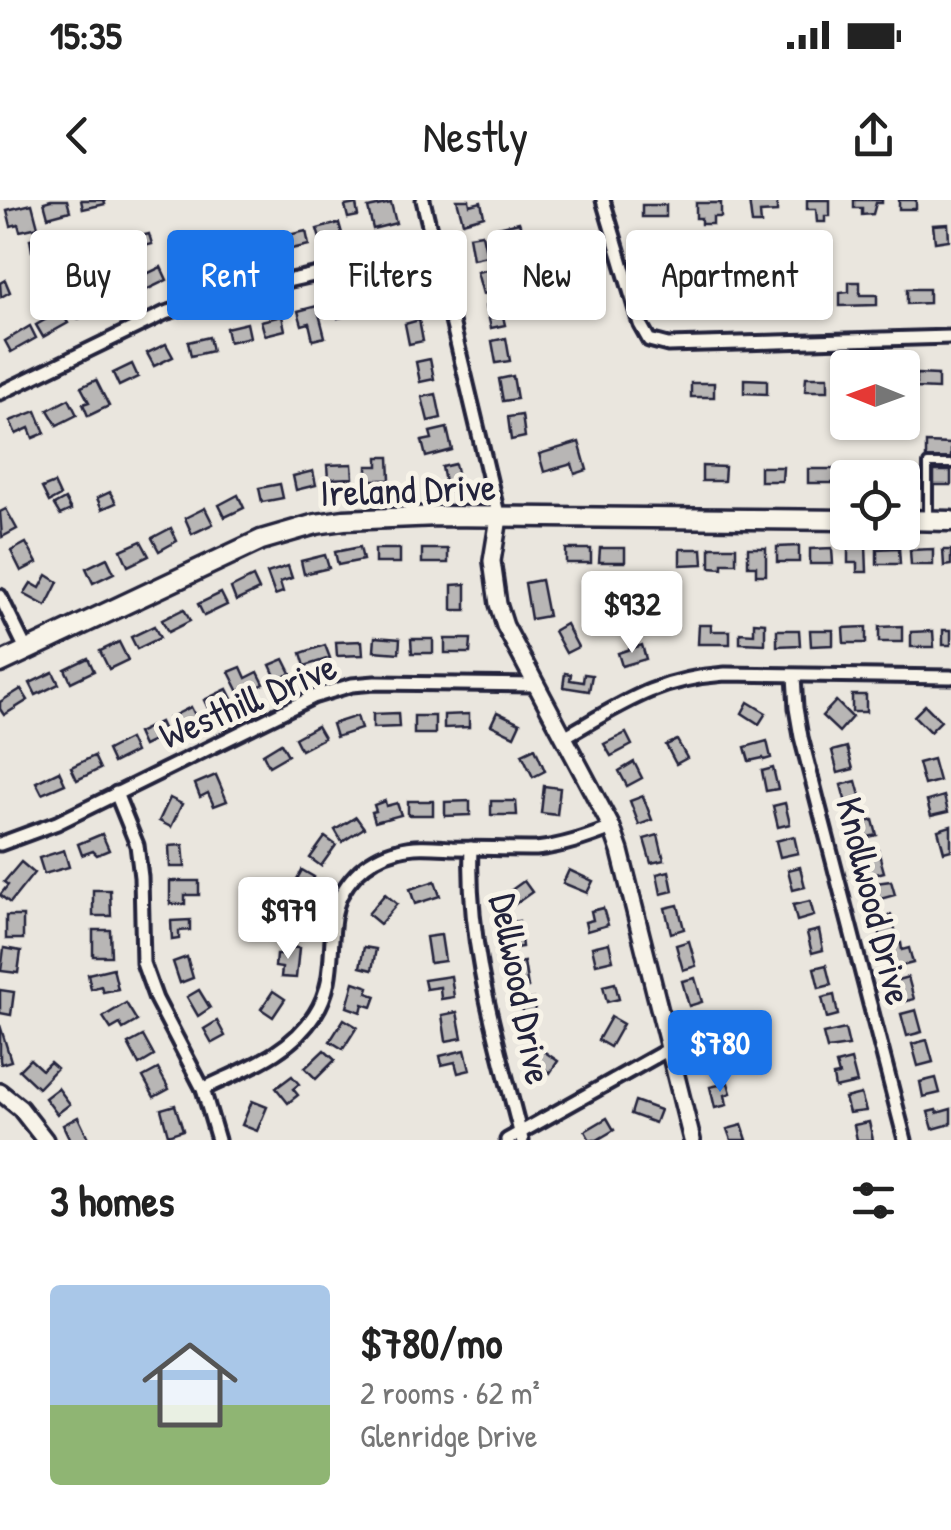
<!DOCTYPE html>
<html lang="en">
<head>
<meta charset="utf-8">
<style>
  :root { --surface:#fff; --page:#f6f6f6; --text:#222; --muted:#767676; --line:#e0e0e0; --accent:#1a73e8 }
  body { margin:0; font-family:"Patrick Hand",sans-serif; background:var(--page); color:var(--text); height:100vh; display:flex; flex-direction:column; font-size:38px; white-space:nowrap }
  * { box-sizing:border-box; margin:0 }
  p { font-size:32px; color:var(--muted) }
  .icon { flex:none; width:55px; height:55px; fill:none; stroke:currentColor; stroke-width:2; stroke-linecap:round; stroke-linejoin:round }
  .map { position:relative; height:940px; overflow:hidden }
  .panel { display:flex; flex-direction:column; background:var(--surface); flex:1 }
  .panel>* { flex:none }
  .top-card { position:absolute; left:30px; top:30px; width:892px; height:90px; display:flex; gap:20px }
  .needle { width:65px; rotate:271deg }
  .buttons { position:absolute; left:830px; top:150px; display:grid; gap:20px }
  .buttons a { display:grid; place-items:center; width:90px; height:90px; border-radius:10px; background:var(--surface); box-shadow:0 2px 8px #0004; font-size:50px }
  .price { position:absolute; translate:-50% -85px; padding:0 22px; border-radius:10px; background:#fff; color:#222; font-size:32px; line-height:65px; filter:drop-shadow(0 2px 5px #0008) }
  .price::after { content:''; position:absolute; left:50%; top:60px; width:30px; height:22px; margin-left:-15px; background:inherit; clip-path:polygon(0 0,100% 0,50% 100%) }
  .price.selected { background:var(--accent); color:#fff }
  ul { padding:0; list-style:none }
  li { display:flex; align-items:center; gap:30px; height:250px; padding:0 50px }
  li+li { border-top:2px solid var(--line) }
  li span { display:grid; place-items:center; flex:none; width:280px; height:200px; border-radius:10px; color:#555 }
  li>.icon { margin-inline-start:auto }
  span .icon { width:120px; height:120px; fill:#fffc; stroke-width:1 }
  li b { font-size:42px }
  h2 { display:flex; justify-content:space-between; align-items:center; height:120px; padding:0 50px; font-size:42px }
  .tag { padding:0 35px; border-radius:10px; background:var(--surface); box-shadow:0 2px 8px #0004; font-size:35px; line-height:90px }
  .tag.selected { background:var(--accent); color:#fff }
  .status { display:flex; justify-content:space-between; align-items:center; height:70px; padding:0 50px; background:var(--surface); direction:ltr }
  .status svg { height:28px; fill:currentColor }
  header { display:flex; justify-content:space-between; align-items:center; height:130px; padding:0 50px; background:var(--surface); font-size:45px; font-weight:600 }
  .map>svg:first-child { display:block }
  .building { fill:#b8b6b5; stroke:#22223b; stroke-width:2.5 }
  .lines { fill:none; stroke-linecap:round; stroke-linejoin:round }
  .service-casing { stroke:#22223b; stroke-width:14 }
  .minor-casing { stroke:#22223b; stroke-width:19 }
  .tertiary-casing { stroke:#22223b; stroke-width:22 }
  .secondary-casing { stroke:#22223b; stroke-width:25 }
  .service { stroke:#f7f3e8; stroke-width:6 }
  .minor { stroke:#f7f3e8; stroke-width:11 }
  .tertiary { stroke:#f7f3e8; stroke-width:15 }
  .secondary { stroke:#f7f3e8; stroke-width:18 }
  .labels { text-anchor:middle; stroke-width:10; stroke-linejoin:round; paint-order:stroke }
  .street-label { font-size:38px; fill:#22223b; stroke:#f7f3e8 }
</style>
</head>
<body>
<div class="status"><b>15:35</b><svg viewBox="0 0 49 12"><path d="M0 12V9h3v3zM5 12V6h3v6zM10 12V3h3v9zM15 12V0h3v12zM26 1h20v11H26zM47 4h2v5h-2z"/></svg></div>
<header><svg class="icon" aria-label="back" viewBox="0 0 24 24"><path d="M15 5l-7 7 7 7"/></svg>Nestly<svg class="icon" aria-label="share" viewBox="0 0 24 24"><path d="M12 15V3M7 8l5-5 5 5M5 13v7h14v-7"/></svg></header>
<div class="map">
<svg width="951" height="940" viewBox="0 0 951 940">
  <rect width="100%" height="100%" fill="#eae6de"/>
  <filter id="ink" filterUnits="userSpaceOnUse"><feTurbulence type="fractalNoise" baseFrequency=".01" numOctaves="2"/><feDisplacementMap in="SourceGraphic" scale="20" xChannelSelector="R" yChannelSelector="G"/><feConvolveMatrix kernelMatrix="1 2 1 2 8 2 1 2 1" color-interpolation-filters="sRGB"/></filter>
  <g filter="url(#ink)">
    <g class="building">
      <path d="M51,0H67L70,11L48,17L44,2Z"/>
      <path d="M81,0H104L105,4L83,9Z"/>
      <path d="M457,0H469L470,5L481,2L484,16L463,22Z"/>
      <path d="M749,0H777V12L760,13L761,24H752Z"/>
      <path d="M807,0H830V16H825V22H817L816,9H807Z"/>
      <path d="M854,0H882V3H876L873,14L862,15V8H854Z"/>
      <rect x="899" y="0" width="17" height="9"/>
      <path d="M391,3L396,23L373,29L368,8Z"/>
      <path d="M696,3H721V17H713V24H701V18H696Z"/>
      <path d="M32,4L38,27L20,31L18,24L11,26L7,10Z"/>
      <path d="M356,4L358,16L348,18L345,6Z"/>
      <rect x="642" y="5" width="24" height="12"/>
      <path d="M519,22L523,34L508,38L506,32L500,34L498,27Z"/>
      <path d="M339,23L343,37L321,42L317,29Z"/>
      <path d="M948,24L949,40L935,42L933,25Z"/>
      <path d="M306,31L309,45L287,50L284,36Z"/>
      <path d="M149,34L152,44L140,47L137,37Z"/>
      <path d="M482,34L487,56L473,59L469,36Z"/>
      <path d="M41,37L44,49L32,51L30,39Z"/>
      <path d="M271,38L275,52L253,57L249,43Z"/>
      <path d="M116,41L120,54L111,57L107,44Z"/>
      <path d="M234,49L237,62L215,68L212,54Z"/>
      <path d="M198,51L204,70L184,77L181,66L188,63L185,55Z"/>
      <path d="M533,63L536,75L522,79L518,67Z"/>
      <path d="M161,67L167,80L146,90L140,77Z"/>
      <path d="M491,69L493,78L499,76L502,89L483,94L477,72Z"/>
      <path d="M122,74L131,93L111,103L102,84Z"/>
      <path d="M5,80L10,92L1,97L0,83Z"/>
      <path d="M849,82H860V95H877V105L840,106V93L849,92Z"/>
      <path d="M48,85L54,96L44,101L39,90Z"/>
      <path d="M408,88L411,101L387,107L383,94Z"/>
      <path d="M907,89H929V103L907,104Z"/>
      <rect x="796" y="94" width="23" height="14"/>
      <rect x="737" y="95" width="22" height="14"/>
      <path d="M93,96L99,109L78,119L72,106Z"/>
      <path d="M670,96L692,97V111H670Z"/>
      <path d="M356,99L359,113L338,118L335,104Z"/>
      <path d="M500,103L505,125L491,128L486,106Z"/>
      <path d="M317,106L325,137L313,140L309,123L302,125L298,111Z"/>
      <path d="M61,111L68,123L43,137L36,125Z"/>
      <path d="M282,116L285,130L265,135L261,121Z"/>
      <path d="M419,120L423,141L409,144L405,124Z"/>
      <path d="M247,123L250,137L229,142L226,128Z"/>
      <path d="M30,126L36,138L11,152L5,141Z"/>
      <path d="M209,137L212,151L191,156L188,142Z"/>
      <path d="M506,138L510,161L496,163L492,141Z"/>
      <path d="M166,144L173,157L154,166L147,153Z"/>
      <path d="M430,159L434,179L420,182L416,162Z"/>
      <path d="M132,164L138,177L119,186L113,173Z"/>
      <path d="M916,174L938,175V189L916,188Z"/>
      <path d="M513,176L517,199L503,201L499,179Z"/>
      <path d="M806,177H828V191H805Z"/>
      <path d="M744,179L767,180V194L744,193Z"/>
      <path d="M96,180L109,206L88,216L83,204L89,202L81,187Z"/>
      <rect x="691" y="183" width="23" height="14"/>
      <path d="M436,194L441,218L428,221L422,197Z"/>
      <path d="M69,199L77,215L57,225L48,210Z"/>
      <path d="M36,211L45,233L33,238L29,228L16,234L10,221Z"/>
      <path d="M522,215L525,237L511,240L508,217Z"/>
      <path d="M447,228L452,250L426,257L422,241L432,239L430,232Z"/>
      <path d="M579,242L587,270L575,274L572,264L544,272L539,254Z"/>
      <path d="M926,243L951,244V259L926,258Z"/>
      <path d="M378,257H389L390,280H367V266H378Z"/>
      <path d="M352,264L353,278L328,279L327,265Z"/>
      <path d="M455,264L461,289L447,292L442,267Z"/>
      <path d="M702,266L725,267L724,281H702Z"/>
      <path d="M760,267H783L782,281H760Z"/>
      <path d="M874,267L896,268V278H874Z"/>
      <rect x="808" y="269" width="32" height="14"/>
      <path d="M313,271L316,285L296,290L293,276Z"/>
      <rect x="934" y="271" width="17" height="14"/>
      <path d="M54,283L60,296L49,302L42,288Z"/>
      <path d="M280,284L283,298L262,302L259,288Z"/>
      <path d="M110,292L116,303L102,309L97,298Z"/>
      <path d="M238,295L244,308L225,317L219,305Z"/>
      <path d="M65,299L71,310L60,315L54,305Z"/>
      <path d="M205,308L213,324L192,334L185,318Z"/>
      <path d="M6,309L17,329L2,337L0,312Z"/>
      <path d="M171,328L177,341L159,351L152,338Z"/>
      <path d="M141,341L149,356L128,366L121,350Z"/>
      <path d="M26,343L37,363L21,371L11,351Z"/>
      <path d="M848,345H866L867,372H857V363H848Z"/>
      <path d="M799,346V362H777V347Z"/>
      <path d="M360,347L363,360L338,365L335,352Z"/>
      <path d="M710,347H736V363H722V368L710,367Z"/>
      <path d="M600,348H625V362H599Z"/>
      <path d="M748,348H766V375H756V366H748Z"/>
      <path d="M832,348L833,364H810V349Z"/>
      <path d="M899,348L900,364H877V349Z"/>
      <rect x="375" y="349" width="25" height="14"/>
      <rect x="422" y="349" width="26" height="14"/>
      <rect x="566" y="349" width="25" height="14"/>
      <path d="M680,349H702L703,364L680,365Z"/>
      <path d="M933,349V365H911L910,350Z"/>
      <path d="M943,350H951V365L944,366Z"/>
      <path d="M325,355L329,368L304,374L301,361Z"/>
      <path d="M107,358L114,373L93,383L86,368Z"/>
      <path d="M288,366L292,378L280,382L283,392L275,395L267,373Z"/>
      <path d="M47,375L58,382L46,406L24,394L31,383L40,388Z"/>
      <path d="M253,377L259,390L236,401L231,388Z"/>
      <path d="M541,380L548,416L531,419L525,383Z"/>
      <path d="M466,384V410H452V385Z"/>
      <path d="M221,393L227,405L204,416L198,404Z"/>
      <path d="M184,409L190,421L168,432L162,420Z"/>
      <path d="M754,422L765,423V444L740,443V433L754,434Z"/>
      <path d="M566,424L578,447L566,453L554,431Z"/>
      <path d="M699,425H711V431H730V444H698Z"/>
      <path d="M154,426L160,438L137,449L131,437Z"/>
      <path d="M902,426V442H879V427Z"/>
      <path d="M866,427V443H844L843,428Z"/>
      <path d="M777,430H799L800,445L777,446Z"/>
      <path d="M810,430H833V445L811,446Z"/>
      <rect x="943" y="430" width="8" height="15"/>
      <path d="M933,431L934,447H911V432Z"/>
      <path d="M375,437L400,439L399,453L374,451Z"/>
      <path d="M411,439H433V453H412Z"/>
      <path d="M445,439H471L470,453H445Z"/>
      <path d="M362,441L363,455L337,456L336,442Z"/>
      <path d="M119,442L128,460L109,469L100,451Z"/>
      <path d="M325,445L330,458L305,466L301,453Z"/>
      <path d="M642,445L646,459L622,466L618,453Z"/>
      <path d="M88,458L94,471L71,482L65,469Z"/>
      <path d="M284,459L291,473L277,480L270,465Z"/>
      <path d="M241,467L246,478L258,472L264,484L241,496L229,472Z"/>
      <path d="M53,472L59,484L36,495L30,483Z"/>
      <path d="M565,473L571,474L570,480L583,482L584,474L592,475L589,491L563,487Z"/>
      <path d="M21,489L28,500L4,515L0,509V502Z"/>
      <path d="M227,489L233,501L210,512L204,500Z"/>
      <rect x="852" y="495" width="14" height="17"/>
      <path d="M836,501L852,517L839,532L822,516Z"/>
      <path d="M748,502L766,513L759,524L742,513Z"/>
      <path d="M925,505L941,521L930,532L914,516Z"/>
      <path d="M191,507L197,519L175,530L169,518Z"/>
      <path d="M497,512L520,523L514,536L491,525Z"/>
      <path d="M398,513L399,527L373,528V514Z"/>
      <path d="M469,514V527L444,528V515Z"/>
      <path d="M357,516L361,529L336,537L332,524Z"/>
      <rect x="414" y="516" width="21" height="18"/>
      <path d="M160,522L166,535L143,546L137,533Z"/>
      <path d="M317,526L324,538L301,550L295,538Z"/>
      <path d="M626,533L632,545L611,556L604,544Z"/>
      <path d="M129,539L135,552L113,563L107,550Z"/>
      <path d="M677,540L687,558L676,564L666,545Z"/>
      <path d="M767,541L771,558L764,560L763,558L749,561L745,547Z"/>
      <path d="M281,543L288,555L269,566L263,554Z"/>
      <path d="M847,547L853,569L838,573L832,551Z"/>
      <path d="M535,548L545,571L533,577L522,554Z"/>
      <path d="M94,556L100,569L77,580L71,567Z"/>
      <path d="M933,559L939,581L924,585L918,563Z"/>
      <path d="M634,562L642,578L627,586L619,571Z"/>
      <path d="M773,568L778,589L766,591L762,571Z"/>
      <path d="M59,571L65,584L42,594L36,582Z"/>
      <path d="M216,575L227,601L214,606L208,593L200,597L195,584Z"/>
      <path d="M856,581L862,603L847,607L841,585Z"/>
      <path d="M544,586L560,588L557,615L541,613Z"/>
      <path d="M643,596L652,620L639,625L630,601Z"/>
      <path d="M944,596L948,612L931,616L927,601Z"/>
      <path d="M170,598L182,604L171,627L159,621Z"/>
      <path d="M385,601L386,606L397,603L401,615L375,622L372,612L376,611L374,605Z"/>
      <rect x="408" y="601" width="25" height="14"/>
      <path d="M470,601V615L445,616V602Z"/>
      <path d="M491,601H516L517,615H491Z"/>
      <path d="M785,603L790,624L778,627L773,606Z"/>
      <path d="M356,617L364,628L342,642L335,630Z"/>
      <path d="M873,620L877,635L855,640L850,623L858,621L859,624Z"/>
      <path d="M951,626V650L944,652L938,630Z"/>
      <path d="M102,634L109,650L97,655L93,651L82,655L78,644Z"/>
      <path d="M658,635L664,660L651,663L644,639Z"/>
      <path d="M794,636L798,653L780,657L776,641Z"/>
      <path d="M325,637L336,645L321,666L310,658Z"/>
      <path d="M183,645L185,667H170L169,646Z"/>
      <path d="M64,650L69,667L44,674L39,658Z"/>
      <path d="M878,650L884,672L869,676L864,654Z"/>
      <path d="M21,662L34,673L10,703L0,695L8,685L4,682Z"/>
      <path d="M800,667L805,687L793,690L788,670Z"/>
      <path d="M302,670L314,677L303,699L290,692Z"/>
      <path d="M569,670L593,681L587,693L563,683Z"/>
      <path d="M669,671L673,691L661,694L657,674Z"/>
      <path d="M170,681H199V695H185V704H170Z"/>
      <path d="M435,681L440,696L415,704L410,689Z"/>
      <path d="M524,681L532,692L511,707L503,696Z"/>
      <path d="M891,681L895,695L873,701L868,684Z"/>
      <path d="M93,690H110L111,716H93Z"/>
      <path d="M385,694L397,704L380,724L368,714Z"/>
      <path d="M810,701L814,716L797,721L793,705Z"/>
      <path d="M678,705L684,729L671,733L665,708Z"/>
      <path d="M603,708L608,725L587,731L585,722L593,720L591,711Z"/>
      <path d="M290,711L300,712L298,731L273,728L274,719L289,720Z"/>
      <path d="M891,715L897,737L882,741L876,719Z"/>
      <rect x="6" y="716" width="17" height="23"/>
      <path d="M190,720V730L179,731V739L172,740L171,721Z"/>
      <path d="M519,721L522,747L508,749L505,723Z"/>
      <path d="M93,730H110L111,756H93Z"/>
      <path d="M819,730L823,750L812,753L807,733Z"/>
      <path d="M441,735L445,761L430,763L426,737Z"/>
      <path d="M689,741L696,766L683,770L676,745Z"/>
      <path d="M609,743L613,760L596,764L592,747Z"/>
      <path d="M901,743L902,750L909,748L913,763L890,769L884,748Z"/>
      <path d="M284,747L299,748L296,778L281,777L282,768L275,767L276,755H283Z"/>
      <path d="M364,747L376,749L372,770L360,767Z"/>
      <path d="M4,748L21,751L18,773L1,771Z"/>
      <path d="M187,757L193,778L180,783L173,762Z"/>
      <path d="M524,762L528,787L515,790L510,764Z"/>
      <path d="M826,765L831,785L819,788L814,768Z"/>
      <path d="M113,768L118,789L103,792L101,786L91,789L88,774Z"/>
      <path d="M451,776L454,797L441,799L440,787L426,789L424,780Z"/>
      <path d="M908,777L914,799L899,803L894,781Z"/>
      <path d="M695,778L702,802L689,806L682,781Z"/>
      <path d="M354,782L369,787L367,793L376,796L372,807L363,804L361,812L347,807Z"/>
      <path d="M615,783L619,799L607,802L603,786Z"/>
      <path d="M0,790L14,792L11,815L0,813Z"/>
      <path d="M199,790L210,808L198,816L187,797Z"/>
      <path d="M273,791L285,799L273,817L261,809Z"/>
      <path d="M834,795L838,815L827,818L822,798Z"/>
      <path d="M533,799L536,815L524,818L521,801Z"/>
      <path d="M126,803L137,821L123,829L120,824L111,829L103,817Z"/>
      <path d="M916,810L922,832L907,836L901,814Z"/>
      <path d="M457,812L462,838L446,841L442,815Z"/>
      <path d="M705,815L710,835L698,838L693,818Z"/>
      <path d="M611,817L623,824L610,847L598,840Z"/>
      <path d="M344,819L357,827L343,849L330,841Z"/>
      <path d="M217,821L225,836L212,843L204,829Z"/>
      <path d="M0,825L11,861L1,864L0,860Z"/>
      <path d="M845,829L849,846L827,849L823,834Z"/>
      <path d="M143,836L154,856L139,865L128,844Z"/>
      <path d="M927,840L933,862L918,866L912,844Z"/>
      <path d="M714,845L719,867L705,870L700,848Z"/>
      <path d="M536,846L558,861L550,873L528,858Z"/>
      <path d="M324,850L335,860L316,879L305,868Z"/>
      <path d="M465,850L470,870L458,873L455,862L442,865L440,856Z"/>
      <path d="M30,859L42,870L50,862L57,868L38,888L19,870Z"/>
      <path d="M851,860L857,883L835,888L833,876L839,875L836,864Z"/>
      <path d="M158,869L169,889L154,897L143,877Z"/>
      <path d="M292,876L299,884L293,889L298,895L288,903L276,888Z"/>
      <path d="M936,878L940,893L923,897L920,882Z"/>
      <path d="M728,883L731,893L725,895L727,905L715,908L710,887Z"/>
      <path d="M58,888L70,904L57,914L45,898Z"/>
      <path d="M861,894L866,911L849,913L845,898Z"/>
      <path d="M252,901L267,907L257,931L242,925Z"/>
      <path d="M635,901L660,910L655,923L631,914Z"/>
      <path d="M175,905L183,930L168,935L161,909Z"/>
      <path d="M951,909V924L933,929L928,912L936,910L937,913Z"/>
      <path d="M78,917L89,940H70L63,925Z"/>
      <path d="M607,918L614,930L597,940H590L585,931Z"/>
      <path d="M869,922L873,940H857L854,925Z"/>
      <path d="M742,925L747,940H731L727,929Z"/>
    </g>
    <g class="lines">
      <g class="service-casing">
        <path id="service" d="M928,319V264H951"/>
      </g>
      <g class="minor-casing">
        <g id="minor">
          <path d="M423,0L499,318"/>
          <path d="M603,0L640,124L649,140L668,145L951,137"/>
          <path d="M0,193L165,113L229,94L434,48"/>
          <path d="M0,396L26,449"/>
          <path d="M794,476L796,508L801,537L905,940"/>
          <path d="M564,537C622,504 656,479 725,474L951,477"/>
          <path d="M116,593L137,645L141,677L143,763L156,799L203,889L218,940"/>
          <path d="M0,644L57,623L313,497L352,485L375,483L535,485"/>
          <path d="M471,648C467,749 498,843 522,940"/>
          <path d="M203,889C244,869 290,854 315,814C335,783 329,752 334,718C339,684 366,658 398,650C415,645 434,647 452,648C480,648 508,649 536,649C563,646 586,638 612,628"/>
          <path d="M507,940L669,849"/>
        </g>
      </g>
      <g class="tertiary-casing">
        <g id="tertiary">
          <path d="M499,318L492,361L498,404L505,426L612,628L620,651L692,940"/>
          <path d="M0,892L20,908L45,940"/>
        </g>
      </g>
      <g class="secondary-casing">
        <g id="secondary">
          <path d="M902,320L951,321"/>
          <path d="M0,463L261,340L316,324L344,320L438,316L848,320"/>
        </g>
      </g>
      <use href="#service" class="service"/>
      <use href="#minor" class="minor"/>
      <use href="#tertiary" class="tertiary"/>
      <use href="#secondary" class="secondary"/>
    </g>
  </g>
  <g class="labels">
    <g class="street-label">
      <text transform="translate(408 290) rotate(-2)" y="13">Ireland Drive</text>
      <text transform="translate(248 501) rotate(-23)" y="13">Westhill Drive</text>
      <text transform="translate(874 701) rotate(76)" y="13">Knollwood Drive</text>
      <text transform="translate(521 789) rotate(79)" y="13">Dellwood Drive</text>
    </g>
  </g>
</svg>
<div class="buttons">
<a><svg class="needle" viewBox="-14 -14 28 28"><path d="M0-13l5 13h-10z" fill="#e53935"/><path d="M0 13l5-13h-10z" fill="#767676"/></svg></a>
<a><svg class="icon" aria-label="locate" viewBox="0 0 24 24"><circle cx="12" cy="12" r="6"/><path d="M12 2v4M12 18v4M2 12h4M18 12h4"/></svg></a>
</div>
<b class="price" style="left:632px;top:456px">$932</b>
<b class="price" style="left:288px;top:762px">$979</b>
<b class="price selected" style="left:720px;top:895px">$780</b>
<div class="top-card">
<a class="tag">Buy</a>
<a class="tag selected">Rent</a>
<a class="tag">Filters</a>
<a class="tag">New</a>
<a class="tag">Apartment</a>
</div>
</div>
<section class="panel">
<h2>3 homes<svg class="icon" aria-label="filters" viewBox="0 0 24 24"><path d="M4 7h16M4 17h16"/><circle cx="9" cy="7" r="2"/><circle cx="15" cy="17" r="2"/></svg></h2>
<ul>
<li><span style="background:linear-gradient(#a9c7e8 60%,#8fb573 0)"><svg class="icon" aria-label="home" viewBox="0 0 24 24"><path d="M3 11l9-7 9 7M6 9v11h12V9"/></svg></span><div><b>$780/mo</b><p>2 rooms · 62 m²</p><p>Glenridge Drive</p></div></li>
</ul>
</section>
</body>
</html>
